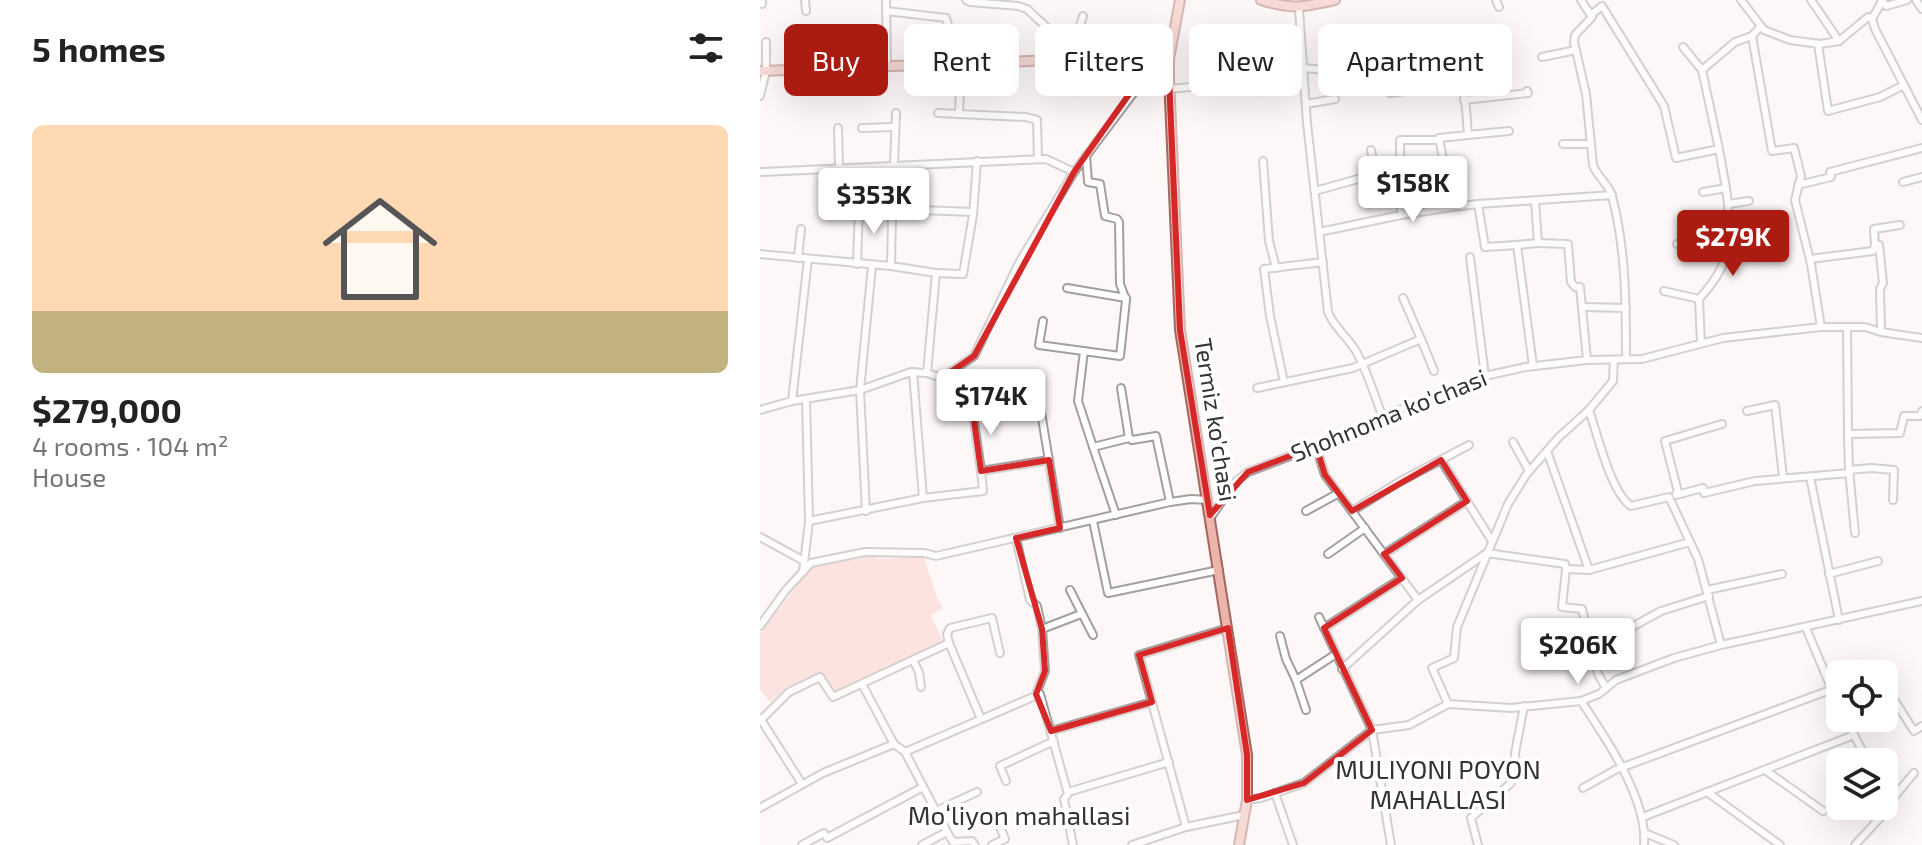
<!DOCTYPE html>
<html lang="en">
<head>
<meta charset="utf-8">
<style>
  :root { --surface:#fff; --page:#f6f6f6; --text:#222; --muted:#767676; --accent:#ac1b11 }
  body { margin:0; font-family:"Exo 2",sans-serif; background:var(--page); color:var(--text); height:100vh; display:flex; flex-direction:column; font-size:30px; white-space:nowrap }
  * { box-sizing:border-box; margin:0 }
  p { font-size:26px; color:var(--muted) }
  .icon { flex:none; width:44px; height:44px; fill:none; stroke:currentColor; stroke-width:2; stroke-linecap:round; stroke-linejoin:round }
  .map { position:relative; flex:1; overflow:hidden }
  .panel { display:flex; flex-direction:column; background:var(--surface); width:760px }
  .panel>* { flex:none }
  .guide { position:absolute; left:24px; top:24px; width:760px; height:72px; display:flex; gap:16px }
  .fabs { position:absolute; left:1066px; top:660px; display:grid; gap:16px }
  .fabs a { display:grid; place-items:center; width:72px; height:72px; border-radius:12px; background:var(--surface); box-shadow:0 8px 32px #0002; font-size:40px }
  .price { position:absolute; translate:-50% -68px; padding:0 18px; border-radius:8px; background:#fff; color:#222; font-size:26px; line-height:52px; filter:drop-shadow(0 2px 4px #0008) }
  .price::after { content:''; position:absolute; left:50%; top:48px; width:24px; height:18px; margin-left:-12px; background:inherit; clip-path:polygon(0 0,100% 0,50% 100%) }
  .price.active { background:var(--accent); color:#fff }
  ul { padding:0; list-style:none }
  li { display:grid; align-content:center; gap:16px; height:424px; padding:0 32px }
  li span { display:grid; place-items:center; height:248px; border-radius:12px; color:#555 }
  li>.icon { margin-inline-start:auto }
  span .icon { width:144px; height:144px; fill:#fffc; stroke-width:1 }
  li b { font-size:34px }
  h2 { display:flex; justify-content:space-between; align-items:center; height:96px; padding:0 32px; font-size:34px }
  .tag { padding:0 28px; border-radius:12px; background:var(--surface); box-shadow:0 8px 32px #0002; font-size:28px; line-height:72px }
  .tag.active { background:var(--accent); color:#fff }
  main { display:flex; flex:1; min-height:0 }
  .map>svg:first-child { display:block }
  .green { fill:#fdcbc2 }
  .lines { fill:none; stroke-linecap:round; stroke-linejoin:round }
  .minor-casing { stroke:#a39f9e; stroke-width:10 }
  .major-casing { stroke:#a4675e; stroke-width:12 }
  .minor { stroke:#fff; stroke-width:6 }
  .major { stroke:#ecb5ac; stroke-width:8 }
  .marked { fill:none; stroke:#d62828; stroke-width:6; stroke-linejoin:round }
  .labels { text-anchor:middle; stroke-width:8; stroke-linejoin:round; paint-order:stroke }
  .street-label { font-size:24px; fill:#343232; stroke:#fff }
  .neighbourhood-label { font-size:26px; fill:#353231; stroke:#fff }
</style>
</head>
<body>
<main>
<section class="panel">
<h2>5 homes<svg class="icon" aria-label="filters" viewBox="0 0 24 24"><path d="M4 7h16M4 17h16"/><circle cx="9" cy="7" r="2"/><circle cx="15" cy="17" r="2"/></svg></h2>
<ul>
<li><span style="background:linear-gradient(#ffd9b3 75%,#c2b280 0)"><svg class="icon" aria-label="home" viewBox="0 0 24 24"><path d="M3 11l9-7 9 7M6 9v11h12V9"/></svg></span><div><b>$279,000</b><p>4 rooms · 104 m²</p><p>House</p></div></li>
</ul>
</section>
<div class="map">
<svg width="1162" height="845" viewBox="0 0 1162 845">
  <rect width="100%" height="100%" fill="#fdf8f7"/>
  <path class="green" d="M115,556L116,559L164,557L177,598L183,608L171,615L183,641L73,693L59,673L28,687L10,702L0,690V634L51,567Z"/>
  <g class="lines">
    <g class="minor-casing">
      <g id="minor">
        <path d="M45,0L46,11"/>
        <path d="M126,0L127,66"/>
        <path d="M206,0L210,2L258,6L267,9L296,36L313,43"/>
        <path d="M736,0L739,7"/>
        <path d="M821,0L832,17L815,35L814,42L826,94L833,165C837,177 848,183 852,196C866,249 866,305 866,359"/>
        <path d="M981,0L1004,30L1030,40L1060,44L1079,41L1108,17L1112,19"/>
        <path d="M1051,0L1079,41"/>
        <path d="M1121,0L1126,6L1147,0"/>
        <path d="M1156,0L1162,9"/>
        <path d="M1122,1L1112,19L1115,29L1162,120"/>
        <path d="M2,4V0"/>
        <path d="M539,9L547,123L568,312C574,328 589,338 597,353C608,373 615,397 623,418"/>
        <path d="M126,11L186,18L196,52V64"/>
        <path d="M832,14L842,6L904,106L916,158L959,149L966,188"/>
        <path d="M1000,27L992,36L1012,151L1034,148L1041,176L1035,200L1051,264L1061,327"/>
        <path d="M1058,44L1068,111L1120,97L1144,85"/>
        <path d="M923,47L942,70L959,149"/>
        <path d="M782,57L816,50"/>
        <path d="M310,59L323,16"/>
        <path d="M543,68L565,70L661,64"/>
        <path d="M942,70L975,42L992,36"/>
        <path d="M409,89L494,81"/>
        <path d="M630,93L661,89V64L690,66C707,81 706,114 708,135L679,138L692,207L641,215"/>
        <path d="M0,96L6,71V42"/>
        <path d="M704,100L768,93L767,91"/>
        <path d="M546,104L575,99"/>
        <path d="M178,113L199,114L201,63"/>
        <path d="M199,114L266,117L277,120L278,159"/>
        <path d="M78,128L79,167"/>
        <path d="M102,128L134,127"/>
        <path d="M708,135L749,131"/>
        <path d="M803,144H831"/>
        <path d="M503,161L509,241L516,268"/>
        <path d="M134,165L136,113"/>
        <path d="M0,172L286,159L314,172"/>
        <path d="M1143,182L1162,177"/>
        <path d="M1038,185L1071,177L1070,172L1162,148"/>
        <path d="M555,191L612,175L615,173L611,150"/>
        <path d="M943,192L966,188L968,204"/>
        <path d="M718,204L852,195"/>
        <path d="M692,207L718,204L725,247L757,245L773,366"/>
        <path d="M109,208L213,212"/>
        <path d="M559,232L641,215L640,140H680"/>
        <path d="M778,243L808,244L811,282L815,287H820L827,360"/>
        <path d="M917,244L969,242"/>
        <path d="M757,245L778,243L775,201"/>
        <path d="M1115,245H1119L1123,283L1120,289L1121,332"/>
        <path d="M0,254L131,266L176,273L203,274L213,215L217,161"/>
        <path d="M710,257L725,376"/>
        <path d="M38,258L41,229"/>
        <path d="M1050,259L1113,251L1115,245L1114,229L1140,225"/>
        <path d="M97,264L99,208"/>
        <path d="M131,266L133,165"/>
        <path d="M307,288L366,298"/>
        <path d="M904,291L939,299"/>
        <path d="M822,307L866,308"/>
        <path d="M283,321L279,345L360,356L366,300L360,284L359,222L357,219L345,216L340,184L328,182L326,155"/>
        <path d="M1087,327L1088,434L1140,433L1144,416H1160L1162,411"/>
        <path d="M661,339L674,371"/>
        <path d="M941,343L939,299C971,264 969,248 968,204L989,201"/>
        <path d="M324,351L318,401L333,447"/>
        <path d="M854,360L853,381L829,410C837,433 851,493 871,506L909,497L938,559L961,645"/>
        <path d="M153,372L163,498"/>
        <path d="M167,373L176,273"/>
        <path d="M524,382L510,316L504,269L563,262"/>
        <path d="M497,388L593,368L661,339L643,298"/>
        <path d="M32,401L48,259"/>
        <path d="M212,407L221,471"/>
        <path d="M0,410L32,401L100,390L151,372L167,373L182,378"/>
        <path d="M987,411L1015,405L1023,477"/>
        <path d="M1088,434L1089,470L1111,468L1134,470L1133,500"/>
        <path d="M369,438L372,440L396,436L410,502"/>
        <path d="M753,442L769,471"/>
        <path d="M556,446L565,475L658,600"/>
        <path d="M787,451L829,570L930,542"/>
        <path d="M681,460L732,541"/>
        <path d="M1089,470L1095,533"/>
        <path d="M1050,477L1079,620"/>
        <path d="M916,494L918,492L905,441L962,424"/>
        <path d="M916,495L943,488L944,493L995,481L1090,473"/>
        <path d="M106,511L100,390L112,266"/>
        <path d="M546,511L579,493"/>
        <path d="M592,511L639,482L709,445"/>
        <path d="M356,515L333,447L369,438L361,388"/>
        <path d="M451,517L475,482L488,472L556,446L683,391L725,376L766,367L827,360L882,359L963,338L1061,327H1105L1121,332L1162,338"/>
        <path d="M49,521L163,498L223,491L221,471L289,460"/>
        <path d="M333,521L348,593L459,570"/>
        <path d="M300,528L280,406C246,411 215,413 186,394L182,378L214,356L260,261L314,172L384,79L387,69"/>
        <path d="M0,537L44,561"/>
        <path d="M256,538L270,600L277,606L282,629L321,614"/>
        <path d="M568,554L605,528"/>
        <path d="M624,554L707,501"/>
        <path d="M806,569L802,607L822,609L838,674L846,688"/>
        <path d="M43,572L49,521L46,399"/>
        <path d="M1069,574L1118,561"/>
        <path d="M310,590L333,635"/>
        <path d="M947,590L1022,574"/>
        <path d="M559,617L612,730L631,845"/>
        <path d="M0,626L26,590L51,563L105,552L164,553L176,556L410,502L431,499L448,500"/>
        <path d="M872,627L901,611L949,596"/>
        <path d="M564,628L642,578"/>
        <path d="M1046,628L1080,709"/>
        <path d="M520,636L526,659L536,680"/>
        <path d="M189,643L221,719"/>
        <path d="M153,660L159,672L161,687"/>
        <path d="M1116,667L1119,674"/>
        <path d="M582,669L658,600L727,553L805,564L806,569L829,570"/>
        <path d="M102,684L134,744L145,752L187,832L162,845"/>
        <path d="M1124,684L1154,731L1162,726"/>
        <path d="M276,694L285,671L282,629"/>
        <path d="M821,701C846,738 888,800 884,845"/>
        <path d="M688,704L672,668L694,658L697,627L748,504L766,475L799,437L829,410"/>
        <path d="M546,710L536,680L576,654"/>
        <path d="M0,718L42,784"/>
        <path d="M1,720L29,692L60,677L73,697L189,643L187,634L190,628L232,618L240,653"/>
        <path d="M291,731L392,702"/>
        <path d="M1094,735L1108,762"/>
        <path d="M145,752L280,694L308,794L304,799L313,845"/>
        <path d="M1005,770L1063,811"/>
        <path d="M246,781L240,766L294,741"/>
        <path d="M823,788L855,770L1070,690"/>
        <path d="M308,792L409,762"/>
        <path d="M947,792L1020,845"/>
        <path d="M515,793L533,845"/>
        <path d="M487,800L501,798L544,783L612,730L649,725L688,704L751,708L821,701L839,694L856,680L914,658L961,645L1162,601"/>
        <path d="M1130,802L1154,773"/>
        <path d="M0,808L63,773L134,744"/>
        <path d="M176,811L217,792"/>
        <path d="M883,817L1094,735L1085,718"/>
        <path d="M426,827L379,655L468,628"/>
        <path d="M187,832L193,842L212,841L215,845"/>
        <path d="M885,833L914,845"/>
        <path d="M42,845L64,833L67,838L163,787"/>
        <path d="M232,845L245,839L235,815"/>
        <path d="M372,845L426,827L484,815"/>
        <path d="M718,845L711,818L751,783L756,768L755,753L764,706"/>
        <path d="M1095,845L1130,807V802L1124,790"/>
      </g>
    </g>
    <g class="major-casing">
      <g id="major">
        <path d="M420,0L409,59V77L420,330L487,755V800L479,845"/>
        <path d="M501,0C532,10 544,7 575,0"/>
        <path d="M0,71L346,58L368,63L409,77"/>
      </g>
    </g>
    <use href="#minor" class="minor"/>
    <use href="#major" class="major"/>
  </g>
  <path d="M0 0H1162V845H0ZM387,69L409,77L420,330L450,515L488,472L556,446L565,475L592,511L681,460L707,501L624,554L642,578L564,628L612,730L544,783L487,800V755L468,628L379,655L392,702L291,731L276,694L285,671L282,629L256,538L300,528L289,460L221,471L212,406L186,394L182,378L214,356L314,172Z" fill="#fdf8f7" fill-opacity=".55" fill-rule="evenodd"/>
  <path class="marked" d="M387,69L409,77L420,330L450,515L488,472L556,446L565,475L592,511L681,460L707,501L624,554L642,578L564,628L612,730L544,783L487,800V755L468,628L379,655L392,702L291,731L276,694L285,671L282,629L256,538L300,528L289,460L221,471L212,406L186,394L182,378L214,356L314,172Z"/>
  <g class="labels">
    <g class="street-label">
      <text transform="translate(629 416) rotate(-22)" y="8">Shohnoma ko'chasi</text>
      <text transform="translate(455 420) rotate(81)" y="8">Termiz ko'chasi</text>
    </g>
    <g class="neighbourhood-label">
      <text x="678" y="779">MULIYONI POYON<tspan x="678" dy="30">MAHALLASI</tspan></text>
      <text x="259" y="825">Moʻliyon mahallasi</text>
    </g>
  </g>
</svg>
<div class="fabs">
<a><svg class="icon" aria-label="locate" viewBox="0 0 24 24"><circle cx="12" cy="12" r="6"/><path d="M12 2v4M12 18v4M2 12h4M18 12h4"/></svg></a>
<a><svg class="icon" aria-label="layers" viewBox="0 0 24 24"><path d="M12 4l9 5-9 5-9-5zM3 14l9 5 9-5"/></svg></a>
</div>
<b class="price" style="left:653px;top:224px">$158K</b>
<b class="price" style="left:114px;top:236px">$353K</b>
<b class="price active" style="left:973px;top:278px">$279K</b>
<b class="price" style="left:231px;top:437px">$174K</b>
<b class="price" style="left:818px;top:686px">$206K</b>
<div class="guide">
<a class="tag active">Buy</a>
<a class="tag">Rent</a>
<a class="tag">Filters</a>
<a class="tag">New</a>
<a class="tag">Apartment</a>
</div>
</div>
</main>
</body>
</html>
